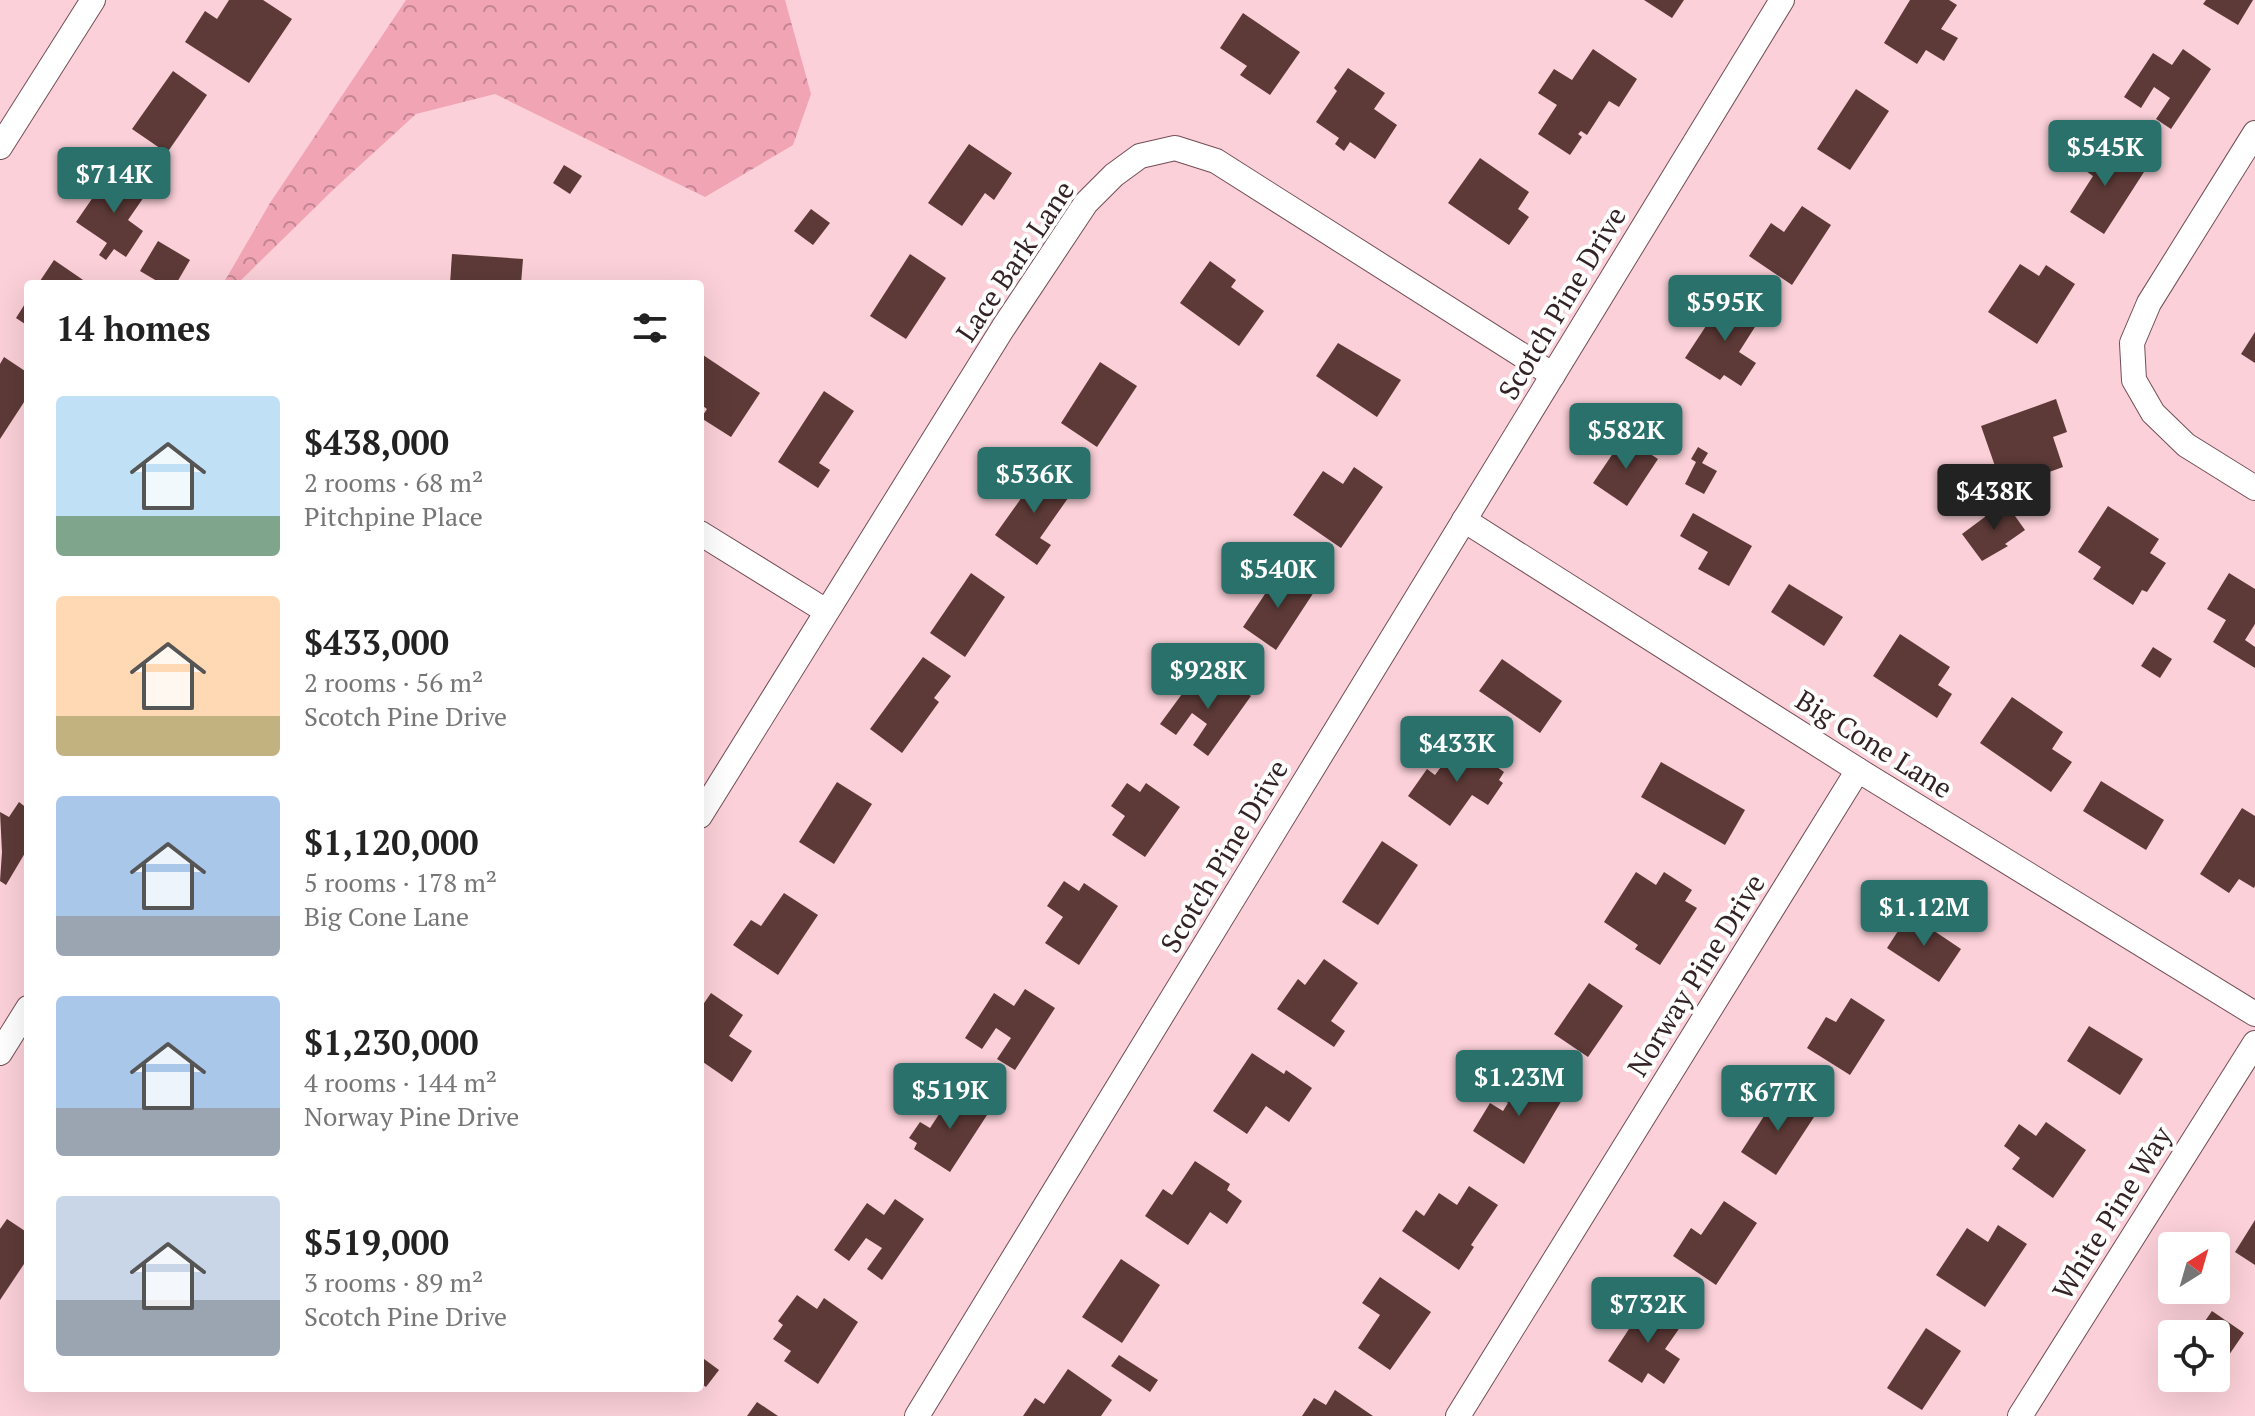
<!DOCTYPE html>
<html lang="en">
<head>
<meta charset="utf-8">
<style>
  :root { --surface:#fff; --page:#f6f6f6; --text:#222; --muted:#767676; --accent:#29716a }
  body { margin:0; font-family:"PT Serif",serif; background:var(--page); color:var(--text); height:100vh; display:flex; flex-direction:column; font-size:30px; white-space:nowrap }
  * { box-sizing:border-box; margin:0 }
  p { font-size:26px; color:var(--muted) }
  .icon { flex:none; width:44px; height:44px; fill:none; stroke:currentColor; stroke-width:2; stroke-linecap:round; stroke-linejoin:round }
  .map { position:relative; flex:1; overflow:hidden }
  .sheet { position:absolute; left:24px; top:280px; width:680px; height:1112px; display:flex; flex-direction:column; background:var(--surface); border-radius:8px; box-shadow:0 8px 32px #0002 }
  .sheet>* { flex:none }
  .needle { width:52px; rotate:37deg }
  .fabs { position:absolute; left:2158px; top:1232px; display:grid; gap:16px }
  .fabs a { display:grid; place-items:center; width:72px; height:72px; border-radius:8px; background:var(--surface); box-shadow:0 8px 32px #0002; font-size:40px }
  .price { position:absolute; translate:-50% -68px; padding:0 18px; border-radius:8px; background:var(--accent); color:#fff; font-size:26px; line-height:52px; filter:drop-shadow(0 2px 4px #0008) }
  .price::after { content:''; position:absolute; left:50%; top:48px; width:24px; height:18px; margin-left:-12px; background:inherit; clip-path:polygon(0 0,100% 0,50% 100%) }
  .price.on { background:#222; color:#fff }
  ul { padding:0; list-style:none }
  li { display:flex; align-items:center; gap:24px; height:200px; padding:0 32px }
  li span { display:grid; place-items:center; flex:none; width:224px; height:160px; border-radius:8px; color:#555 }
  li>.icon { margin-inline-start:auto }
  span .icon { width:96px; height:96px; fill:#fffc; stroke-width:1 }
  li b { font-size:34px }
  h2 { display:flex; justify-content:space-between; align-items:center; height:96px; padding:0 32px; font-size:34px }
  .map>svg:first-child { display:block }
  .forest { fill:url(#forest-crowns) }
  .building { fill:#5d3a37 }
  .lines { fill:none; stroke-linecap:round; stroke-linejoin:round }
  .minor-casing { stroke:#734e56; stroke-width:26 }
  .minor { stroke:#fff; stroke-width:24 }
  .labels { text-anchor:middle; stroke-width:8; stroke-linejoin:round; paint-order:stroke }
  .street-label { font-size:28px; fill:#332326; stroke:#fefefe }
</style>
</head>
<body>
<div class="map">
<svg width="2255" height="1416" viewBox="0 0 2255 1416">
  <defs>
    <pattern id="forest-crowns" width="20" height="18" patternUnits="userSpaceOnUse" patternTransform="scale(2)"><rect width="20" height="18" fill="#f1a4b4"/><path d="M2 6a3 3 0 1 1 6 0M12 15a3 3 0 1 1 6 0" fill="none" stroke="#c48592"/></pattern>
  </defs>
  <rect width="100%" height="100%" fill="#fbd0d8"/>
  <path class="forest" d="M406,0H785L811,94L793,145L705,197L495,94L416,114L334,189L237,284H223L270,203Z"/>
  <g class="building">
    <path d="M229,0H263L292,19L249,83L185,42L205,11L217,19Z"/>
    <path d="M1644,0H1684L1672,18Z"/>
    <path d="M1910,0H1949L1957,5L1941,29L1958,38L1944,61L1926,50L1917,64L1884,43Z"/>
    <path d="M2206,0H2253L2238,25L2203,4Z"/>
    <path d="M1243,13L1300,52L1270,95L1240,75L1247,66L1220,48Z"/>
    <path d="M1593,49L1637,79L1619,107L1609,101L1587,135L1581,131L1578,134L1582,137L1570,155L1538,134L1557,105L1538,93L1554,69L1572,80Z"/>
    <path d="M2183,49L2211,69L2171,129L2156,119L2170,98L2154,87L2141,108L2124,97L2153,53L2172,65Z"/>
    <path d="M1348,68L1385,93L1374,109L1397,125L1375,159L1350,142L1344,151L1335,144L1339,138L1316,122L1337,91L1334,88Z"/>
    <path d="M173,71L207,95L167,153L132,129Z"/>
    <path d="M1856,89L1889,111L1850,170L1817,149Z"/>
    <path d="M969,144L1012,173L994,200L985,193L962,226L928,203Z"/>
    <path d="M2093,145L2107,154L2110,150L2144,172L2104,234L2070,212L2093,176L2080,167Z"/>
    <path d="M1480,158L1529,192L1518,209L1529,217L1509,245L1448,203Z"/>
    <path d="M564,165L582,176L570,194L553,183Z"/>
    <path d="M111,171L146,194L128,220L143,231L126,257L114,249L106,260L99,255L107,243L76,222Z"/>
    <path d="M1802,206L1831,225L1792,285L1749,256L1771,223L1784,232Z"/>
    <path d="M811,209L830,223L813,245L794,231Z"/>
    <path d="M158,241L190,260L176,284H162L140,271Z"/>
    <path d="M452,254L523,259L521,284H450Z"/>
    <path d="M910,254L946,278L906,339L870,316Z"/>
    <path d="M54,260L89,284H38Z"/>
    <path d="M1210,261L1236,280L1231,287L1264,311L1239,346L1180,303Z"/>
    <path d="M2020,264L2039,276L2046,265L2075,284L2037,344L1988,312Z"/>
    <path d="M1725,297L1760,319L1739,352L1756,363L1741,386L1724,375L1720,380L1685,358Z"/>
    <path d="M28,299V326L16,318Z"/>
    <path d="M2255,332V363L2241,354Z"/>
    <path d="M1338,343L1401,380L1377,417L1316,376Z"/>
    <path d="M700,353L760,393L731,437L701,418L707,409L700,404Z"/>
    <path d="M4,357L28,373V396L0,439V364Z"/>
    <path d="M1100,362L1137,386L1097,447L1061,423Z"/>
    <path d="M824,391L854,411L819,463L830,470L818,488L778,462Z"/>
    <path d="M2056,399L2067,432L2053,437L2063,467L2003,489L1981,426Z"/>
    <path d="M1624,437L1658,459L1627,506L1593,483Z"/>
    <path d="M1698,447L1708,453L1702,463L1717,471L1704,494L1685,484L1696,462L1691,459Z"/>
    <path d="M1037,466L1073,491L1040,538L1051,545L1037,565L995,535L1022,497L1019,492Z"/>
    <path d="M1354,467L1383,487L1341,548L1293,515L1323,471L1343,484Z"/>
    <path d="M2005,502L2025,530L2005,544L2008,546L1982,561L1962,534Z"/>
    <path d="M2108,506L2159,539L2150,553L2166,563L2147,592L2142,590L2133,605L2093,579L2101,567L2078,552Z"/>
    <path d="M1693,513L1752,546L1729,586L1698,569L1708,552L1680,536Z"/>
    <path d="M1281,570L1314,592L1276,650L1243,627Z"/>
    <path d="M971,573L1005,597L965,657L930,633Z"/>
    <path d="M2229,573L2255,589V624L2245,640L2255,647V668L2213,642L2226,620L2207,609Z"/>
    <path d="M1789,584L1843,617L1824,646L1771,612Z"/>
    <path d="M1900,634L1950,667L1938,685L1952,694L1937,718L1873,676Z"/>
    <path d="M2153,647L2172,659L2160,678L2141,666Z"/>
    <path d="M923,657L951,676L934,698L939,702L902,753L870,729Z"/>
    <path d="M1502,659L1562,701L1540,733L1479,691Z"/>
    <path d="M1222,675L1251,696L1208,756L1193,745L1207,724L1192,713L1176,735L1160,724L1193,679L1210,691Z"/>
    <path d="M2012,697L2063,732L2052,749L2072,762L2051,792L1980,743Z"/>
    <path d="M1460,741L1504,772L1499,780L1503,783L1488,805L1472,795L1450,826L1408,796L1427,769L1435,775Z"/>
    <path d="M1661,762L1745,810L1725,845L1641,797Z"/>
    <path d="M2101,781L2164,820L2146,850L2083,811Z"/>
    <path d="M837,782L872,804L834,864L799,842Z"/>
    <path d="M1127,783L1140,792L1146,783L1180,807L1145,857L1112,835L1125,816L1111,806Z"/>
    <path d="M19,802L28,809V848L6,885L0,881L2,852L0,812L9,817Z"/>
    <path d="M2242,808L2255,816V886L2254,888L2239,879L2229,893L2200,874Z"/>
    <path d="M1382,841L1418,865L1378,925L1342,902Z"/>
    <path d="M1636,872L1656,885L1664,872L1692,890L1685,901L1697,908L1660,965L1635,949L1638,945L1604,922Z"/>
    <path d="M1064,881L1079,891L1084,883L1118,906L1079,965L1045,943L1063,917L1047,906Z"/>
    <path d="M784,893L818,915L778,975L733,945L751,920L761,926Z"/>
    <path d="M1909,914L1961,949L1939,982L1887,948Z"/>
    <path d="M1324,959L1358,983L1331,1021L1345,1031L1334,1047L1277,1009L1298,979L1305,985Z"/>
    <path d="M1589,983L1623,1006L1588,1057L1554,1034Z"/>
    <path d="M1025,989L1055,1008L1015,1070L997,1059L1011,1038L996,1028L982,1049L965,1038L994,993L1014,1006Z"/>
    <path d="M711,993L743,1015L729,1036L752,1051L732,1082L700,1060V1009Z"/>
    <path d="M1851,998L1885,1020L1850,1075L1807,1048L1826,1017L1836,1022Z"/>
    <path d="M2089,1026L2143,1059L2120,1095L2067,1061Z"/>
    <path d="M1252,1053L1284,1074L1286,1070L1312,1088L1289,1122L1266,1106L1247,1134L1213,1111Z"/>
    <path d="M1509,1076L1521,1084L1526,1076L1562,1100L1524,1164L1473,1131L1490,1103L1503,1111L1508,1103L1497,1096Z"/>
    <path d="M955,1090L989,1112L950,1172L914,1149L917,1143L909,1138L920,1122L930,1128Z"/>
    <path d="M1780,1091L1816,1114L1776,1175L1741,1152Z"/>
    <path d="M2046,1122L2086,1150L2053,1198L2012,1169L2020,1158L2004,1146L2019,1124L2036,1136Z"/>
    <path d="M1195,1161L1230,1184L1227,1190L1242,1201L1227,1224L1210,1212L1188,1245L1145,1216L1163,1189L1172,1195Z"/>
    <path d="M1469,1186L1498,1205L1471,1245L1474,1247L1459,1270L1402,1231L1416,1210L1424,1216L1439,1193L1457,1205Z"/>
    <path d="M895,1199L924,1219L882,1280L867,1269L882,1248L866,1238L849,1261L834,1250L867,1203L884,1215Z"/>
    <path d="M1724,1201L1757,1223L1716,1285L1673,1256L1691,1228L1701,1235Z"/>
    <path d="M7,1219L28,1233V1258L0,1300V1229Z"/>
    <path d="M2255,1220V1265L2235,1252Z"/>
    <path d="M1998,1225L2027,1244L1985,1307L1936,1275L1967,1228L1988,1242Z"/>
    <path d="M1121,1259L1160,1285L1122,1343L1082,1317Z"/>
    <path d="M1380,1277L1431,1312L1390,1370L1358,1348L1380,1315L1362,1303Z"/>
    <path d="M797,1295L817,1309L824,1298L858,1322L818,1384L784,1361L791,1351L773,1339L783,1325L778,1321Z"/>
    <path d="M1648,1300L1683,1323L1665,1349L1680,1359L1664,1384L1648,1373L1642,1383L1608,1361Z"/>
    <path d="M2212,1311L2244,1333L2216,1374V1334H2196Z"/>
    <path d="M1926,1328L1961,1351L1922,1410L1887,1388Z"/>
    <path d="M1119,1355L1158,1380L1150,1392L1111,1366Z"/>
    <path d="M700,1356L719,1370L706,1387L700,1383Z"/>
    <path d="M1068,1369L1112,1400L1101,1416H1023L1035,1398L1044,1404Z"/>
    <path d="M2182,1378H2213L2203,1392Z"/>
    <path d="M1335,1390L1373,1416H1302L1314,1398L1326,1405Z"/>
    <path d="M757,1402L778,1416H747Z"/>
  </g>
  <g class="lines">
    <g class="minor-casing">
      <g id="minor">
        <path d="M2255,133L2149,303L2132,343L2134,380L2153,413L2186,445L2255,488"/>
        <path d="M0,147L93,0"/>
        <path d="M1464,520L1858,770L2255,1014"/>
        <path d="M700,533L826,611"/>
        <path d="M700,816L1003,328L1086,203L1114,175L1140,156L1175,148L1216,161L1553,375"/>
        <path d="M0,1053L28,1008"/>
        <path d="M917,1416L1782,0"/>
        <path d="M1458,1416L1858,770"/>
        <path d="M2020,1416L2255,1043"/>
      </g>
    </g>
    <use href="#minor" class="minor"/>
  </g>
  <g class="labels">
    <g class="street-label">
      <text transform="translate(1015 261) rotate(-56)" y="10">Lace Bark Lane</text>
      <text transform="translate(1562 303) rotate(-59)" y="10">Scotch Pine Drive</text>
      <text transform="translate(1874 744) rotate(32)" y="10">Big Cone Lane</text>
      <text transform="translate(1224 856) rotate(-59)" y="10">Scotch Pine Drive</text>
      <text transform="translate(1696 975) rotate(-58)" y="10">Norway Pine Drive</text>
      <text transform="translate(2112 1213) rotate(-58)" y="10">White Pine Way</text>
    </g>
  </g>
</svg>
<div class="fabs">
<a><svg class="needle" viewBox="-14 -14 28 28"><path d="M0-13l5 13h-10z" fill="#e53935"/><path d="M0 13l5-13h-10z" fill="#767676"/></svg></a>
<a><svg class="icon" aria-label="locate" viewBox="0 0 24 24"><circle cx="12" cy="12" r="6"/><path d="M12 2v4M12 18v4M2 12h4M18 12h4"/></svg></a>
</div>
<b class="price" style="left:2105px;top:188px">$545K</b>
<b class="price" style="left:114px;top:215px">$714K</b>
<b class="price" style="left:1725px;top:343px">$595K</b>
<b class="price" style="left:1626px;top:471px">$582K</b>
<b class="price" style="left:1034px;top:515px">$536K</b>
<b class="price on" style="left:1994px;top:532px">$438K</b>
<b class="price" style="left:1278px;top:610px">$540K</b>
<b class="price" style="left:1208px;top:711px">$928K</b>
<b class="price" style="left:1457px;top:784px">$433K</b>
<b class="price" style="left:1924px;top:948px">$1.12M</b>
<b class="price" style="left:1519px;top:1118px">$1.23M</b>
<b class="price" style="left:950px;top:1131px">$519K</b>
<b class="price" style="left:1778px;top:1133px">$677K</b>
<b class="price" style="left:1648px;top:1345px">$732K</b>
<section class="sheet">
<h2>14 homes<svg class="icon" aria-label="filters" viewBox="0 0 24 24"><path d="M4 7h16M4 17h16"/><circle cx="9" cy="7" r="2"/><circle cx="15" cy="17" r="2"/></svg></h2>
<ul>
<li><span style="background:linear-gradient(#bfe0f5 75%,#7fa58c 0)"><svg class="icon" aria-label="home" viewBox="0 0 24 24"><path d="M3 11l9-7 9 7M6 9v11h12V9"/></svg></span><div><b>$438,000</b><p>2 rooms · 68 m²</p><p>Pitchpine Place</p></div></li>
<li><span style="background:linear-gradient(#ffd9b3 75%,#c2b280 0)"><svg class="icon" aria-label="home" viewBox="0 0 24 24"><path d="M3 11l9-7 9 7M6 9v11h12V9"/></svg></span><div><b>$433,000</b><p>2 rooms · 56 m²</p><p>Scotch Pine Drive</p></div></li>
<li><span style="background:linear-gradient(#a9c7e8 75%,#9aa5b1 0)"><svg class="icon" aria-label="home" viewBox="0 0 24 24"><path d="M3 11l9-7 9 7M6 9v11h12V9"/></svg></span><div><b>$1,120,000</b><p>5 rooms · 178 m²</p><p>Big Cone Lane</p></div></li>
<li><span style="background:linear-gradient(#a9c7e8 70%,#9aa5b1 0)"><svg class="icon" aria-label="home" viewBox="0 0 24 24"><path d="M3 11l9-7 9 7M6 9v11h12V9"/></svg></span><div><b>$1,230,000</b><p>4 rooms · 144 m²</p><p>Norway Pine Drive</p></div></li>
<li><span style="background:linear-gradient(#c9d6e8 65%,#9aa5b1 0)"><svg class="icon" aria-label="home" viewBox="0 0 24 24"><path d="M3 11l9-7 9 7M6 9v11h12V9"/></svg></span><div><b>$519,000</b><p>3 rooms · 89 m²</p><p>Scotch Pine Drive</p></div></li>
</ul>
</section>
</div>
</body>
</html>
